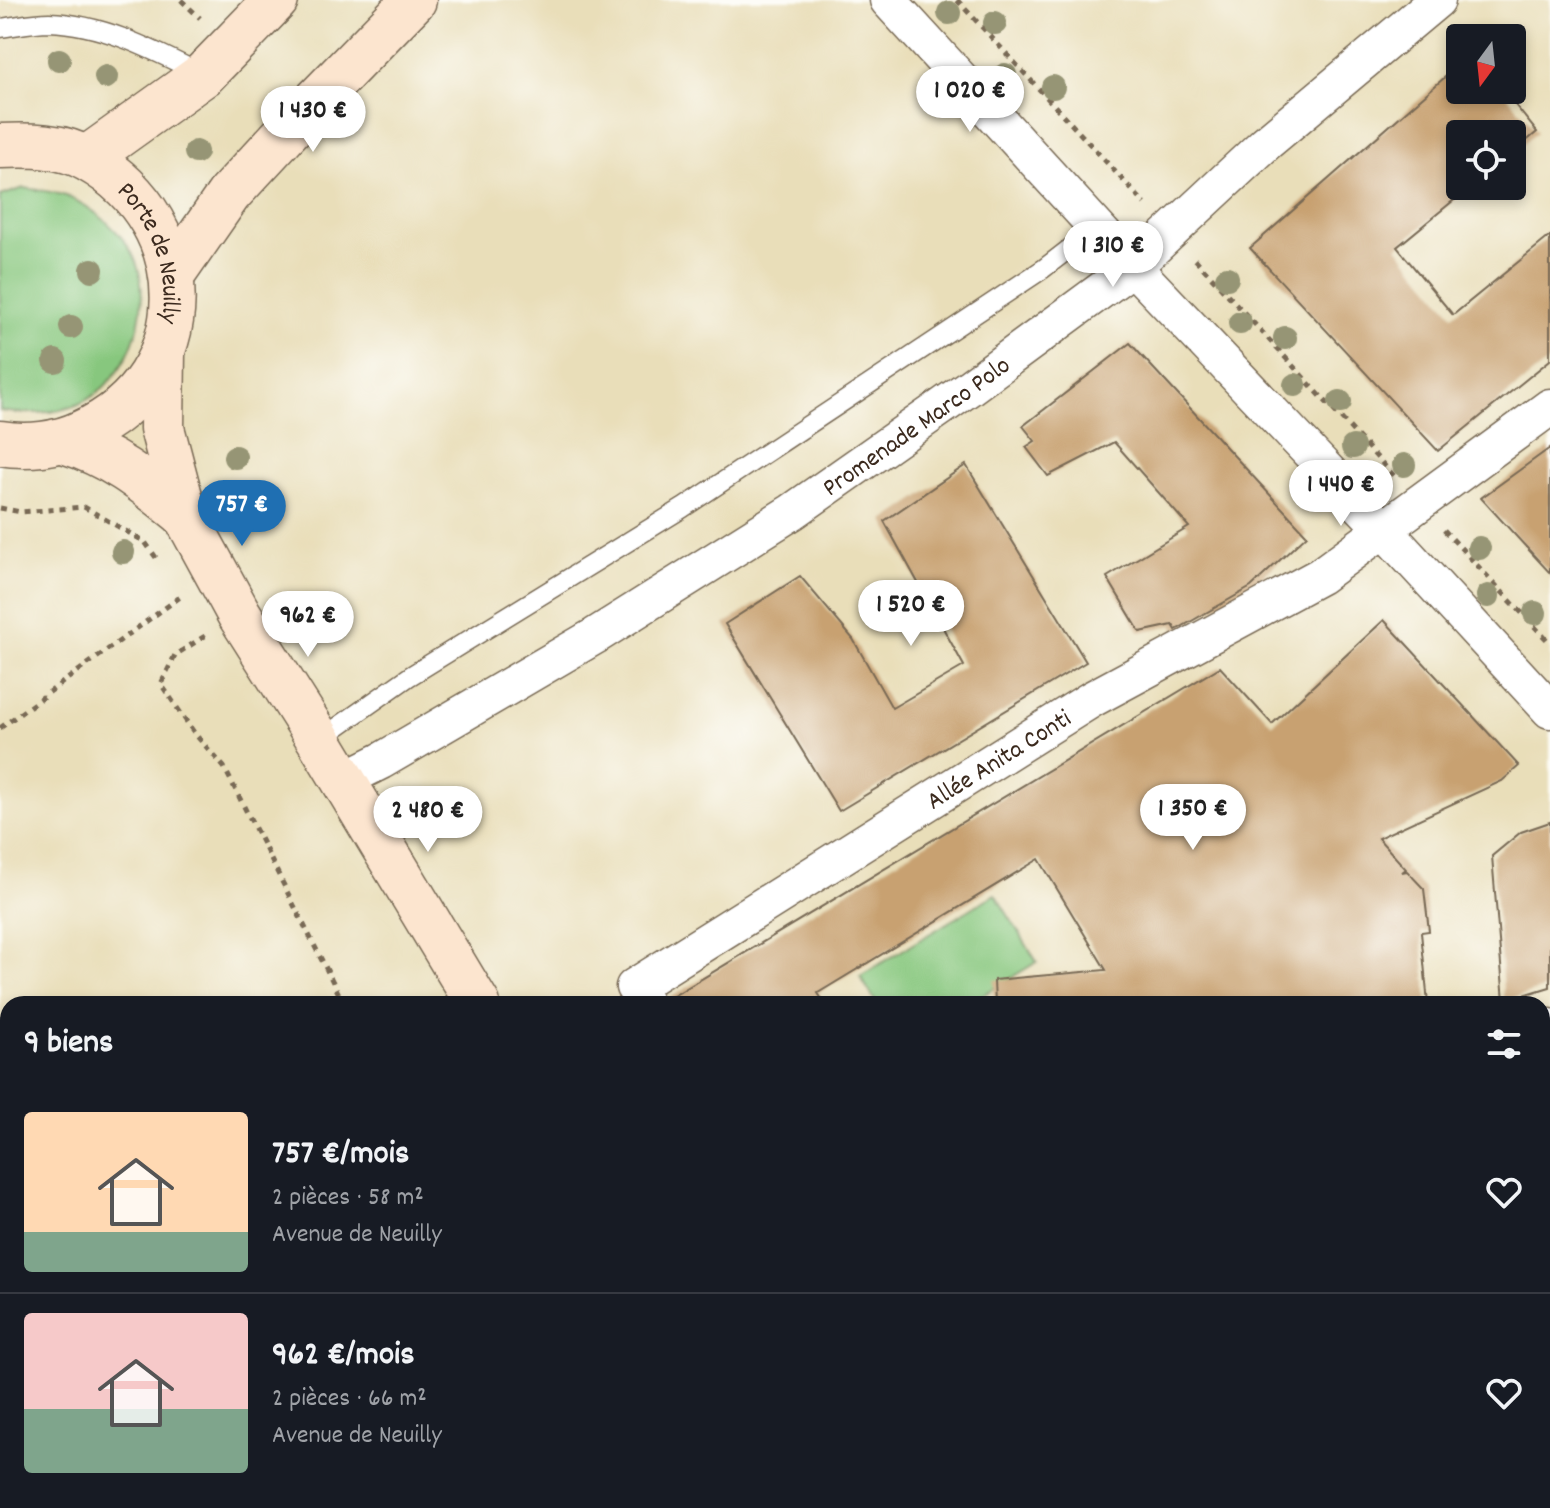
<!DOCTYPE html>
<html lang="fr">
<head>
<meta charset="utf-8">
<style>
  :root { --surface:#171b24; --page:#242831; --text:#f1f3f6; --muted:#9ea1a6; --line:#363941; --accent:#1f6fb2 }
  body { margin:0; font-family:Dekko,sans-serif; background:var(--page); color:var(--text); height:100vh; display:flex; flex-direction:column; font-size:30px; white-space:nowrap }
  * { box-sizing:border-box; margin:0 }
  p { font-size:26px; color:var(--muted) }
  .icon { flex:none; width:44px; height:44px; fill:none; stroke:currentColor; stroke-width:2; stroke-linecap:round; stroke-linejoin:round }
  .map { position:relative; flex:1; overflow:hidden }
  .details { position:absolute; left:0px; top:996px; width:1550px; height:512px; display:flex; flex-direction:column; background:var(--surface); border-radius:24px 24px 0 0; box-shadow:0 4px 12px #0003 }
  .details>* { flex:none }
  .needle { width:52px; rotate:195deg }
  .buttons { position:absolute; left:1446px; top:24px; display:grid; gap:16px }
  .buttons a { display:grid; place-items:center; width:80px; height:80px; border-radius:8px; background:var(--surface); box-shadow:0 4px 12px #0003; font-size:40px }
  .price { position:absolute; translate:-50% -68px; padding:0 18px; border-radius:28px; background:#fff; color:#222; font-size:26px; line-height:52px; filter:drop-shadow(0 2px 4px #0008) }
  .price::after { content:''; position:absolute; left:50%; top:48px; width:24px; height:18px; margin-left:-12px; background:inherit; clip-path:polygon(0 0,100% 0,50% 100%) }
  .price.active { background:var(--accent); color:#fff }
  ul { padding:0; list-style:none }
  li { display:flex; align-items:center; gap:24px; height:200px; padding:0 24px }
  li+li { border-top:2px solid var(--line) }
  li span { display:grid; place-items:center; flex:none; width:224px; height:160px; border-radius:8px; color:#555 }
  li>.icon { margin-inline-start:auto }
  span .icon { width:96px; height:96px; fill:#fffc; stroke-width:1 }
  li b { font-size:34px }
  h2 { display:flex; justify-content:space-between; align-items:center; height:96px; padding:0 24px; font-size:34px }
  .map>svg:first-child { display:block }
  .green { fill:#87c77e; stroke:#61784e; stroke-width:2 }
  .forest { fill:#6dac6d; stroke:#546b46; stroke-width:2 }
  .building { fill:#c8a171 }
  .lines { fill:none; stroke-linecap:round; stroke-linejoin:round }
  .lane-casing { stroke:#786954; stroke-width:21 }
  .street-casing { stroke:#786954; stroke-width:39 }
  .secondary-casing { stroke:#786954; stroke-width:47 }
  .path { stroke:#786954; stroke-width:5; stroke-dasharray:6 6; stroke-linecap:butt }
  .lane { stroke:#fff; stroke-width:18 }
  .street { stroke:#fff; stroke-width:36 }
  .secondary { stroke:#fce5cf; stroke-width:44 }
  .tree { fill:#969574 }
  .labels { text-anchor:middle; stroke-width:8; stroke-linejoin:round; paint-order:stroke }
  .street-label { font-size:26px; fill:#3b2a1e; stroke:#fdfcf7 }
</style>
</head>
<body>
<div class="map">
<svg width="1550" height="1508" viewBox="0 0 1550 1508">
  <rect width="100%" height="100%" fill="#fdfcf7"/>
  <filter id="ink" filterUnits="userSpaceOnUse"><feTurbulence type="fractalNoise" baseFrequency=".0125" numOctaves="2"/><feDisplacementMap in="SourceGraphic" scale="16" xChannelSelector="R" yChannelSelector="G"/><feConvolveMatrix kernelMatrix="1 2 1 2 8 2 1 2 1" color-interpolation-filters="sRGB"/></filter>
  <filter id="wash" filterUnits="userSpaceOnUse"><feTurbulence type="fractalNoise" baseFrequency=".006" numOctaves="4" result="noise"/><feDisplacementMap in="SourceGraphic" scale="32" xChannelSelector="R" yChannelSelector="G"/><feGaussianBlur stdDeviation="1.8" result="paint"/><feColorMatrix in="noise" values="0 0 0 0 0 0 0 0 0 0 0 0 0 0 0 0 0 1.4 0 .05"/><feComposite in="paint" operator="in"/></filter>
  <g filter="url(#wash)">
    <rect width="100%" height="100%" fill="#e9deb9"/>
    <g class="green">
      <path d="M24,188C38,190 53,191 66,196C93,207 126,234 136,262C154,311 128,382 79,404C56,414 24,415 0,411V196Z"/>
      <path d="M995,894L1037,962L968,1004H877L860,976Z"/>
      <path d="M833,1500H932L953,1507L982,1508H839Z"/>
    </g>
    <path class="forest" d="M551,1500H718L723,1508H549Z"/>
    <g id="blocks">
      <g class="building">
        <path d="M1460,64V90H1503L1537,132L1512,153V134H1460V186H1471L1397,247L1453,315L1550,236V360L1438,451L1250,248Z"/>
        <path d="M1130,343L1307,535L1251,587L1176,630L1173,625L1140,632L1107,577L1189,527L1114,442L1048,476L1026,447L1035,441L1023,426Z"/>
        <path d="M1550,448V573L1481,498Z"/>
        <path d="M966,465L1086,662L839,811L725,624L800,576L853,639L892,708L964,666L884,521Z"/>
        <path d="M1384,620L1519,766L1502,781L1378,838L1406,869L1402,872L1407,871L1424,889L1429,931L1421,932L1428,1004H995L994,980L1106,970L1039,859L818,993L825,1004H666L665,1001L1220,667L1272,724Z"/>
        <path d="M1550,822V987L1504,1001L1492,856L1521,832Z"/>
      </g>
    </g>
  </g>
  <g filter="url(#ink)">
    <use href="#blocks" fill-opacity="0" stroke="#786954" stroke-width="2"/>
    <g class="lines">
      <g class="lane-casing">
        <g id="lane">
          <path d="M0,28C16,26 33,22 49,22C104,24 153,50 201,74"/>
          <path d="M319,740L410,676L683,508L1043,269L1096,228"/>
        </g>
      </g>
      <g class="street-casing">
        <g id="street">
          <path d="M888,0L1133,267L1384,530L1550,710"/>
          <path id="s1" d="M343,780L381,761L595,636L792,512L970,387L1133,267L1266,143L1437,0"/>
          <path id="s2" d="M645,1004L634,987L1092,699L1320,576L1550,407"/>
          <path d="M1542,1030L1550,1027"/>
          <path d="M0,1182H8"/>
          <path d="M1363,1500L1550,1507"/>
          <path d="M449,1508L450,1500"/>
        </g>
      </g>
      <g class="secondary-casing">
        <g id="secondary">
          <path id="s3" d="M0,146C30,145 62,144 89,160C201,223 202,378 83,432C58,444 28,448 0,443"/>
          <path d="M87,158L203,75L276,0"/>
          <path d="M172,276L229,194L305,112L414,0"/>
          <path d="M163,350L162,428L185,515L239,614L319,740L478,1004"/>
          <path d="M64,441C115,457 144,482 185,515"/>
          <path d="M778,1500L785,1508"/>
        </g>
      </g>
      <g class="path">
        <path d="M181,0L200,18"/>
        <path d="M957,0L1145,204"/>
        <path d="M1195,259L1394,476"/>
        <path d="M0,508L21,512L84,507L145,542L157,559"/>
        <path d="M1444,530L1550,643"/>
        <path d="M205,636L175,655L161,684L195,734L224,767L344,1004"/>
        <path d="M0,728L180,597"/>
        <path d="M1166,1500L1168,1508"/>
      </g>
      <use href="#lane" class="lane"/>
      <use href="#street" class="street"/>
      <use href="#secondary" class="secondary"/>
    </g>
    <g class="tree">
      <circle cx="949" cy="13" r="12"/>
      <circle cx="995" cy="23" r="12"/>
      <circle cx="59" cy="60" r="12"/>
      <circle cx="1005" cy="75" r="12"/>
      <circle cx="106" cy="77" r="12"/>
      <circle cx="1053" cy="87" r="12"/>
      <circle cx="196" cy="152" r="12"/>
      <circle cx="92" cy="270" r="12"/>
      <circle cx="1227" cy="278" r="12"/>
      <circle cx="1240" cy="323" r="12"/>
      <circle cx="71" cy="327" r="12"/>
      <circle cx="1285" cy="338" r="12"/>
      <circle cx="55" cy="361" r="12"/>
      <circle cx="1295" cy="385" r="12"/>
      <circle cx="1340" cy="402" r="12"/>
      <circle cx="1353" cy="447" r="12"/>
      <circle cx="235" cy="457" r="12"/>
      <circle cx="1404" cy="465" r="12"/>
      <circle cx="241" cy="502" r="12"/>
      <circle cx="1479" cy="548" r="12"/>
      <circle cx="123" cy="552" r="12"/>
      <circle cx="1488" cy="596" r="12"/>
      <circle cx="1535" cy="613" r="12"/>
    </g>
  </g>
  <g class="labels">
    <g class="street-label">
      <text dy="9" stroke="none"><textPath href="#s3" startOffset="210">Porte de Neuilly</textPath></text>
      <text dy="9" stroke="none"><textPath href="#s1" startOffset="674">Promenade Marco Polo</textPath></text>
      <text dy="9" stroke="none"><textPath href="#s2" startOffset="450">Allée Anita Conti</textPath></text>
    </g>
  </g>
</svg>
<div class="buttons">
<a><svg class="needle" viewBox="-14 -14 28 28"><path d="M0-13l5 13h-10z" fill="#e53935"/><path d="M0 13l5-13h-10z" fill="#9ea1a6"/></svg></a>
<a><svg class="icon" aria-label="locate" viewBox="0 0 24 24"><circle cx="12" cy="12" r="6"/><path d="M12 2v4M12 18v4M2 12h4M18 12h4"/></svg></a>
</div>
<b class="price" style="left:970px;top:134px">1 020 €</b>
<b class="price" style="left:313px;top:154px">1 430 €</b>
<b class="price" style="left:1113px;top:289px">1 310 €</b>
<b class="price" style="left:1341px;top:528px">1 440 €</b>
<b class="price active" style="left:242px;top:548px">757 €</b>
<b class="price" style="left:911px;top:648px">1 520 €</b>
<b class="price" style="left:308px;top:659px">962 €</b>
<b class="price" style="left:1193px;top:852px">1 350 €</b>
<b class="price" style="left:428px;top:854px">2 480 €</b>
<section class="details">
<h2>9 biens<svg class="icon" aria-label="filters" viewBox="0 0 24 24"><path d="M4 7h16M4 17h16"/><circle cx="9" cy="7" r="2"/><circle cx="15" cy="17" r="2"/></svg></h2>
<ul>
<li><span style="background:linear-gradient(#ffd9b3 75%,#7fa58c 0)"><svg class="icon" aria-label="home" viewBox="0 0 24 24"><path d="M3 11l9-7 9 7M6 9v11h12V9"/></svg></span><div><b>757 €/mois</b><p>2 pièces · 58 m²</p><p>Avenue de Neuilly</p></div><svg class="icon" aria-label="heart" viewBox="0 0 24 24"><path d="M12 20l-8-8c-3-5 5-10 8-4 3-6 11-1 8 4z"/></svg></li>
<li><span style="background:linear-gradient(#f6c9c9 60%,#7fa58c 0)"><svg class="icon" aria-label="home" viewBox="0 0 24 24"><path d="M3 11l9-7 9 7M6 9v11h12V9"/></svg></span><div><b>962 €/mois</b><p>2 pièces · 66 m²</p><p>Avenue de Neuilly</p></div><svg class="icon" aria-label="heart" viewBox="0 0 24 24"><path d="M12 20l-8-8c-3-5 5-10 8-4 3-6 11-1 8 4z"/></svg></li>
</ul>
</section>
</div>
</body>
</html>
